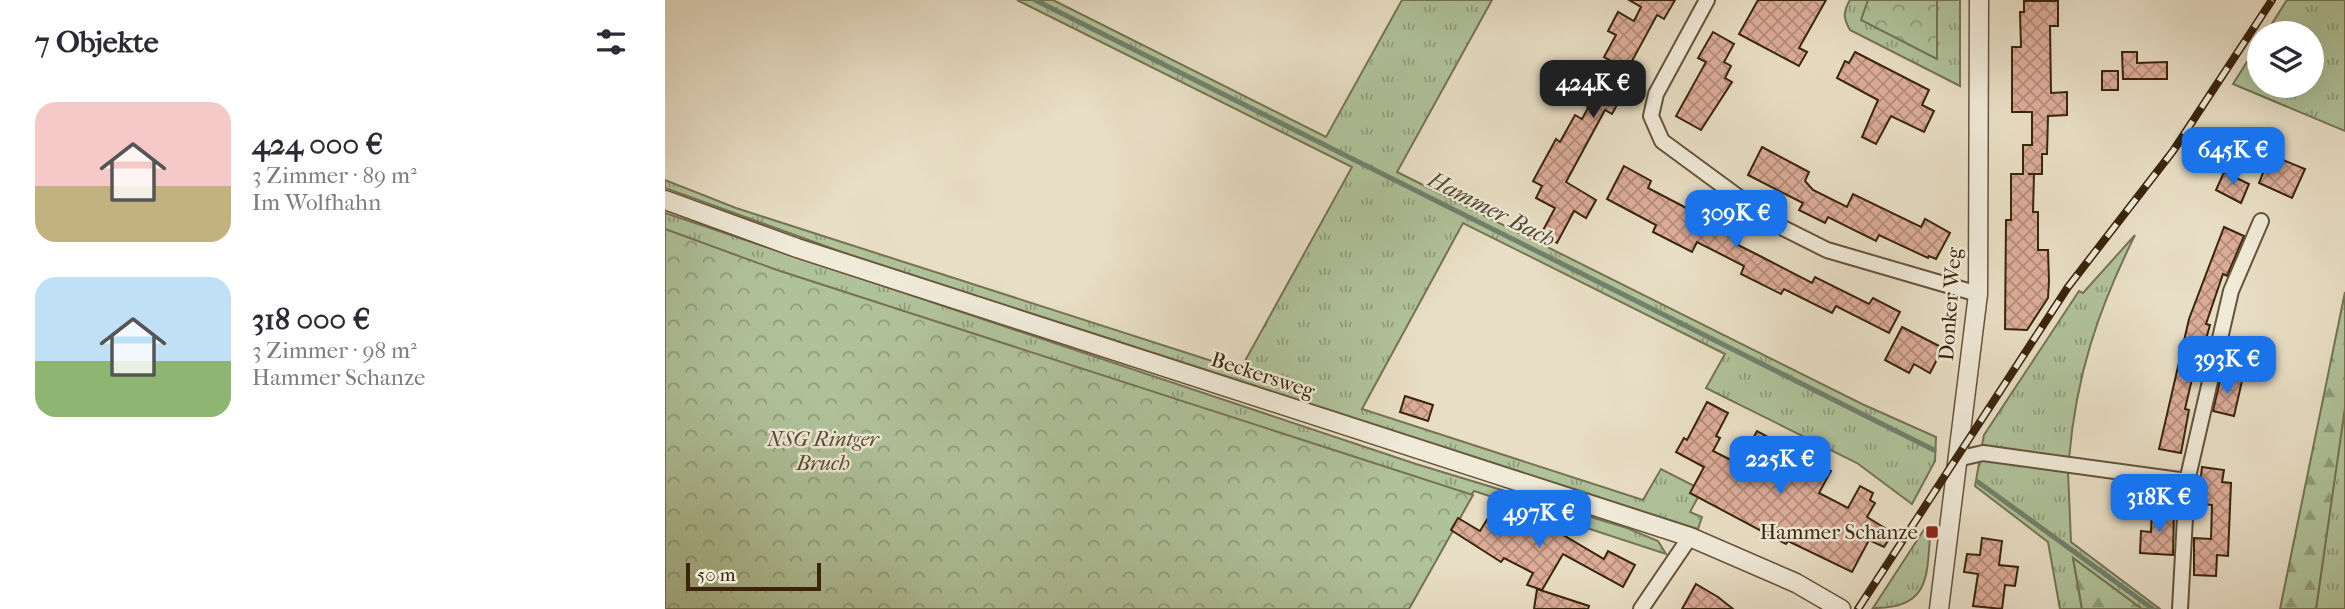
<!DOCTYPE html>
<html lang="de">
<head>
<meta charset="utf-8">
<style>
  :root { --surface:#fff; --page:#f7f7f7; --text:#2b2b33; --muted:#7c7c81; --accent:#1a73e8 }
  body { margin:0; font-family:"IM FELL French Canon",serif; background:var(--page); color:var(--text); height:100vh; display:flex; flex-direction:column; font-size:26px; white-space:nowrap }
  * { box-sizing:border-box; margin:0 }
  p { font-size:23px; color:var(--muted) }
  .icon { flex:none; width:38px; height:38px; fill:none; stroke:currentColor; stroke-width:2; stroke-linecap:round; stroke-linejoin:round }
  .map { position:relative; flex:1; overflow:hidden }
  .details { display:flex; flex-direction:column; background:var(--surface); width:665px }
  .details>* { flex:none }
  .fabs { position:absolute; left:1582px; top:21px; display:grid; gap:14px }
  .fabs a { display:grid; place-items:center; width:77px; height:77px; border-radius:50%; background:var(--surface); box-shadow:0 7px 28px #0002; font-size:35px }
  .scale { position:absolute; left:21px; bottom:18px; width:135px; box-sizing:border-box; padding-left:7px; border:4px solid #3a250b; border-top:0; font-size:19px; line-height:24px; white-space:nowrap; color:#3a250b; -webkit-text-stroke:5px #f0ead9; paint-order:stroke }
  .price { position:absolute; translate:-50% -60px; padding:0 16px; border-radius:14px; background:var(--accent); color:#fff; font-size:23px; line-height:46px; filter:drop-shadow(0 2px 4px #0008) }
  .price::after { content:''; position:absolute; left:50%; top:42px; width:21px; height:16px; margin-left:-10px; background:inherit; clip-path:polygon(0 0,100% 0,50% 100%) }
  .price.current { background:#222; color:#fff }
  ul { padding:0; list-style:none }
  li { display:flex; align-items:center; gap:21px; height:175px; padding:0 35px }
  li span { display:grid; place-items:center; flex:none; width:196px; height:140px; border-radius:21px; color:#555 }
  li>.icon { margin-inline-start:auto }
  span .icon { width:84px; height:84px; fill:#fffc; stroke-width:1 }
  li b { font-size:30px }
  h2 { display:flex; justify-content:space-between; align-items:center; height:84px; padding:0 35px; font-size:30px }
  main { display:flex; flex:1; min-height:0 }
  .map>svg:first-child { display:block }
  .grass { fill:url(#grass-tufts); stroke:#757452; stroke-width:2 }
  .forest { fill:url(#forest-firs); stroke:#757452; stroke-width:2 }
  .park { fill:url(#park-crowns); stroke:#757452; stroke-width:2 }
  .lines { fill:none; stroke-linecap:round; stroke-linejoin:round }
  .stream { stroke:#72806d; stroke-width:5 }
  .building { fill:url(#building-cross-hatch); stroke:#3a250b; stroke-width:2 }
  .minor-casing { stroke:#66533a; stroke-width:18 }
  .tertiary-casing { stroke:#66533a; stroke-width:21 }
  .minor { stroke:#f0ead9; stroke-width:14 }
  .tertiary { stroke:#f0ead9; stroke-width:18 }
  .rail-casing { stroke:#3a250b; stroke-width:8 }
  .rail { stroke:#f0ead9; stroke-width:5; stroke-dasharray:16; stroke-linecap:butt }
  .poi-dot { fill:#8f2418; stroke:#f0ead9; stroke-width:2.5 }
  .labels { text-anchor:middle; stroke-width:5; stroke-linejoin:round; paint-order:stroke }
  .street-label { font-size:21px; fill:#3a250b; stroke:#f0ead9 }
  .park-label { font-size:21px; font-style:italic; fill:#584c2f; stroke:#f0ead9 }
  .poi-label { font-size:21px; fill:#3a250b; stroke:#f0ead9; text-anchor:end }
  .water-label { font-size:23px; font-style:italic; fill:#524b34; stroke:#f0ead9 }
</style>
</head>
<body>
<main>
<section class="details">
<h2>7 Objekte<svg class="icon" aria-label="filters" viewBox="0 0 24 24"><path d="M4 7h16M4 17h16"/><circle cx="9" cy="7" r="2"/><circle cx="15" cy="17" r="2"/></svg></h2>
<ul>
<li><span style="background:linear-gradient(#f6c9c9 60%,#c2b280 0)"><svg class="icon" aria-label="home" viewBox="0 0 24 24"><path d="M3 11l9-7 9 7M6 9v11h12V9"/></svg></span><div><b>424 000 €</b><p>3 Zimmer · 89 m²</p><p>Im Wolfhahn</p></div></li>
<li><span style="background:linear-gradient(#bfe0f5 60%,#8fb573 0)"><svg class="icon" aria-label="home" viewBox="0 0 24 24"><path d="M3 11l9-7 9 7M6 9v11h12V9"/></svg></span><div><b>318 000 €</b><p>3 Zimmer · 98 m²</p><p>Hammer Schanze</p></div></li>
</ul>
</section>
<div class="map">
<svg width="1680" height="609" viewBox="0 0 1680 609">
  <defs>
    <pattern id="grass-tufts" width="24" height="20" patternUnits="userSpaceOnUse" patternTransform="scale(1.75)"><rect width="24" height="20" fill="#b0c29a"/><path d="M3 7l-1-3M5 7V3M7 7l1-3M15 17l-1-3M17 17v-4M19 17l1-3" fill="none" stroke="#909d7c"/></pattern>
    <pattern id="forest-firs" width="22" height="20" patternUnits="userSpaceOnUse" patternTransform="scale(1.75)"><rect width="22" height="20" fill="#b0c29a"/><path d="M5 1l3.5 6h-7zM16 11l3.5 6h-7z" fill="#909d7c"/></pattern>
    <pattern id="park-crowns" width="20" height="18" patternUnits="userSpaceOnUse" patternTransform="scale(1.75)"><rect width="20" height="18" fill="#b0c29a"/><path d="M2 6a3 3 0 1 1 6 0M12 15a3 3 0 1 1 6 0" fill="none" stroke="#909d7c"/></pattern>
    <pattern id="building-cross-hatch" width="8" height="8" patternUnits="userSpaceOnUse" patternTransform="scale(1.75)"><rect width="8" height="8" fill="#dcac98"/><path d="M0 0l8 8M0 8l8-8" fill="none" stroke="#b38c7a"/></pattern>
  </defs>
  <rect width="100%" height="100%" fill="#e8dec5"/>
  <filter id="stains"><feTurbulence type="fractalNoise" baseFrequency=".00286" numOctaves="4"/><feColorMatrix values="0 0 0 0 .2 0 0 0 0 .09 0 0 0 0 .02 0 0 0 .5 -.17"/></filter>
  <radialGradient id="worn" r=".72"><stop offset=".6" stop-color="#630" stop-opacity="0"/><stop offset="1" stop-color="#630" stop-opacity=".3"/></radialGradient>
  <g class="grass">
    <path d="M352,0H388L661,137L737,0H827L732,172L1197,404L1271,437L1270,461L1247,504L1192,463L1041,388L1060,354L798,223L697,409L978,500L996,469L1037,490L1025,512L1037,517L1033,529L174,251L0,188V180L71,208L575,370L687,167Z"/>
    <path d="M1185,0H1295V86L1185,30C1178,18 1178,12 1185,0Z"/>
    <path d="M1622,0H1680V131L1568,84L1594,43V86H1647V33H1601Z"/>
    <path d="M0,213L751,464L962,528L993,541L1001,554L809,491L803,499L0,235Z"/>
    <path d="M1470,235C1433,310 1411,375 1404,459L1317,445L1319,435L1414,291L1418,293Z"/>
    <path d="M1680,408V609H1651L1678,416Z"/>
    <path d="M1315,458L1403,471L1406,542L1495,609H1477L1408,558L1417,609H1395L1383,542L1310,486Z"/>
    <path d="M1266,526C1261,571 1269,609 1208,608L1260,528Z"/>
  </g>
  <g class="forest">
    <path d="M1680,292V408L1651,609H1615Z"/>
    <path d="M1408,558L1477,609H1417Z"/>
  </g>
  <g class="park">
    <path d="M1203,0H1272V59L1196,20Z"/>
    <path d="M0,229L112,270L808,495L744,609H0Z"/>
  </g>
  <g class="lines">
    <g class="stream">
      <path d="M370,0L1269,450"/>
      <path d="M1313,482L1488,609"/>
    </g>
  </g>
  <g class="building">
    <path d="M964,0H1010L999,19L992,15L955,83L962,87L947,114L940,110L901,182L931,200L921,218L909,211L892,243L876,234L890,208L871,198L877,186L868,181L891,139L895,142L910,115L917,119L948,62L939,57L951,35L943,31L953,12L969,21L976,7Z"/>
    <path d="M1093,0H1161L1134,48L1142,52L1134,66L1074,34Z"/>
    <path d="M1359,1H1393V26H1385L1386,93L1402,92V115L1383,116L1382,154H1377V174H1363H1369L1368,212H1373V250H1383L1384,281L1383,298L1362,330L1340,329L1341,220H1346V174H1358V145H1367V112H1347V47H1356L1355,12H1359Z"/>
    <path d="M1048,32L1069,44L1059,62L1066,66L1060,78L1067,82L1036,130L1011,116L1041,62L1033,58Z"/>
    <path d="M1190,52L1264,90L1257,105L1269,111L1259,132L1226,116L1211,144L1197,137L1213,100L1172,78L1180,61L1184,63Z"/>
    <path d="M1457,52H1472V63L1502,62V79H1458Z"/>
    <rect x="1437" y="71" width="16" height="19"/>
    <path d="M1097,147L1144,172L1140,181L1148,190L1182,207L1188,194L1256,227L1260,219L1285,233L1271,259L1264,256L1263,258L1214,235L1211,241L1163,217L1160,223L1134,210L1138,203L1083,175Z"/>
    <path d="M1613,158L1640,169L1627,198L1594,183L1602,163L1609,166Z"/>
    <path d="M959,166L986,181L983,188L1077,237L1073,245L1093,255L1147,283L1150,277L1204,304L1208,298L1235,312L1224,333L1171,306L1167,313L1119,289L1116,294L1076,274L1079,266L1032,242L1027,252L988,232L991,225L942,199Z"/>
    <path d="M1559,172L1584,184L1576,203L1551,190Z"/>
    <path d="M1559,227L1579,236L1562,276L1558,274L1541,324L1545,325L1533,367L1530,366L1520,409L1524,410L1516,453L1494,449L1524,319Z"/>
    <path d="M1237,327L1278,348L1265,373L1249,364L1244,373L1220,360Z"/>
    <path d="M1556,376L1577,381L1569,416L1548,411Z"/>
    <path d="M740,396L768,405L763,421L735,412Z"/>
    <path d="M1042,402L1063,413L1051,436L1055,438L1048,451L1074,464L1092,431L1112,442L1102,461L1135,478L1145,459L1166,471L1154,493L1183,508L1195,486L1208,493L1205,500L1210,503L1202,517L1228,533L1219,547L1204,540L1187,572L1123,541L1121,544L1025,493L1039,467L1011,452L1019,438L1022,440Z"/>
    <path d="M1537,467L1559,470L1557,482L1566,483L1563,556L1552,555L1551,576L1529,575V538L1546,539L1547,505L1533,503Z"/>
    <path d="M1487,510L1509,511L1508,555L1475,553L1476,531L1486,532Z"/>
    <path d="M826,513L853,528L855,525L871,533L876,522L939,559L943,551L970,565L958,587L898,554L877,590L862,585L868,573L839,558L836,562L786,530L793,518L815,531Z"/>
    <path d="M1317,538L1337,541L1334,565L1353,567L1350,586L1340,585L1337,609L1308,606L1313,574L1299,572L1302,554L1315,555Z"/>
    <path d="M1031,584L1053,597L1068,609H1017Z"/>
    <path d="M872,589L924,606L923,609H869Z"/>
  </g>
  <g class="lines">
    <g class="minor-casing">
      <g id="minor">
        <path d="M1042,0L991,94L986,116L997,141L1110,224L1162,250L1313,294"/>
        <path d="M1292,459L1318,453L1522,481L1566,291L1596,221"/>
        <path d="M976,609L1025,537"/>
        <path d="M1515,609L1522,481"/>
      </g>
    </g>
    <g class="tertiary-casing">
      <g id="tertiary">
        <path d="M0,200L132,248L1025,537L1131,583L1176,609"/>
        <path d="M1274,609L1313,294L1314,0"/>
      </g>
    </g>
    <use href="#minor" class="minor"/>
    <use href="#tertiary" class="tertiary"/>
    <g class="rail-casing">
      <path id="rail" d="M1193,609L1403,287L1508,151L1607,0"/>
    </g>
    <use href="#rail" class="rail"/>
  </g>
  <rect class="poi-dot" x="1260" y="525" width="14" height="14" rx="3.5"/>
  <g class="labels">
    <g class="street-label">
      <text transform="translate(1285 304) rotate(-86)" y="7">Donker Weg</text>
      <text transform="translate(598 375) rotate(18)" y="7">Beckersweg</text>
    </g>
    <g class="park-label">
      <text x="158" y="446">NSG Rintger<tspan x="158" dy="24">Bruch</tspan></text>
    </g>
    <g class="poi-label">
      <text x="1253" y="539">Hammer Schanze</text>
    </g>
    <g class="water-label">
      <text transform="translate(827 209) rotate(27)" y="8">Hammer Bach</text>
    </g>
  </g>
  <rect width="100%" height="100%" filter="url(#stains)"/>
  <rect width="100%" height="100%" fill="url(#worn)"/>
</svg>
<div class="fabs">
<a><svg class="icon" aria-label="layers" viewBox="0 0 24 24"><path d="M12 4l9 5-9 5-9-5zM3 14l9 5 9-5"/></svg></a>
</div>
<div class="scale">50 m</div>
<b class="price current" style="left:928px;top:120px">424K €</b>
<b class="price" style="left:1568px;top:187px">645K €</b>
<b class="price" style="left:1071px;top:250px">309K €</b>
<b class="price" style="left:1562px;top:396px">393K €</b>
<b class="price" style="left:1115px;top:496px">225K €</b>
<b class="price" style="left:1494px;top:534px">318K €</b>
<b class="price" style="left:874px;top:550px">497K €</b>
</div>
</main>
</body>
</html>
